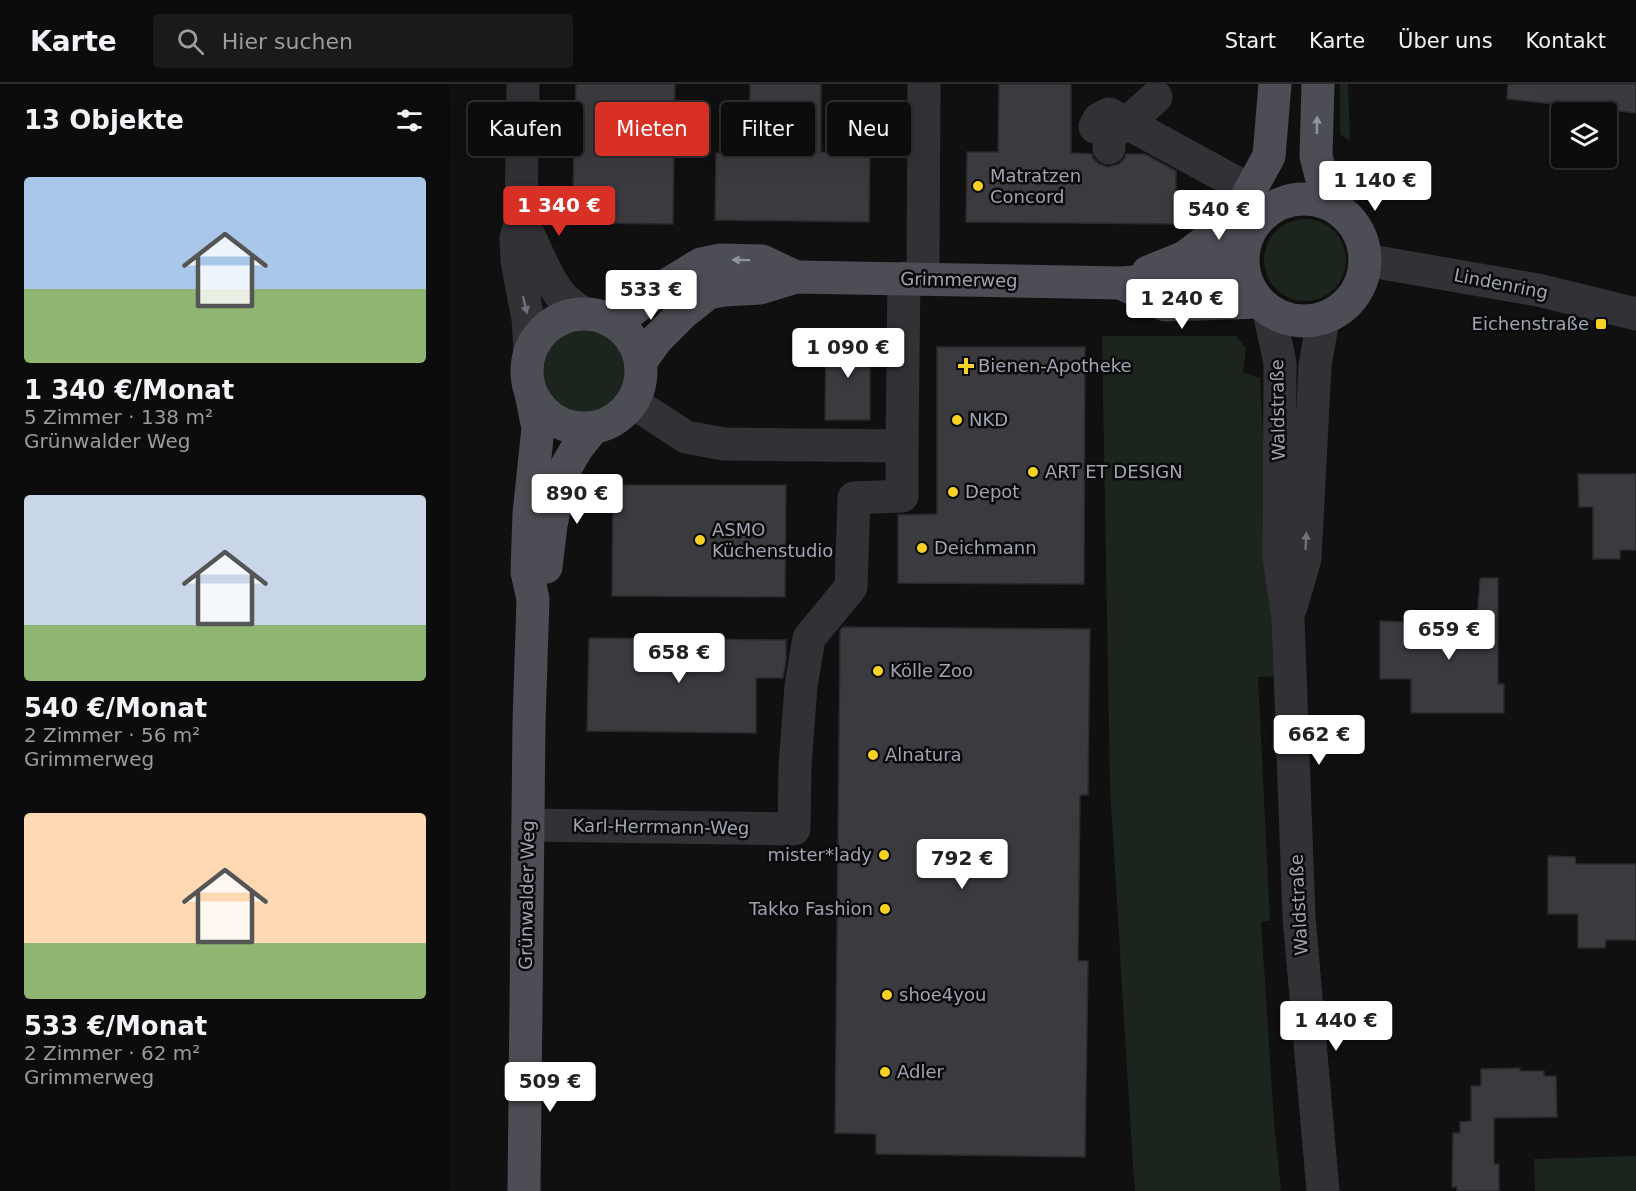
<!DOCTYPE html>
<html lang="de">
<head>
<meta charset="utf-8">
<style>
  :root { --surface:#0c0c0d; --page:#1a1a1b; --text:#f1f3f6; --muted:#9a9b9d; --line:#2c2c2e; --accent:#d93025 }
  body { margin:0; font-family:"DejaVu Sans",sans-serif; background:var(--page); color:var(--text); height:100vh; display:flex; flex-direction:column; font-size:22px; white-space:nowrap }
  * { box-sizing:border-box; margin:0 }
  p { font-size:20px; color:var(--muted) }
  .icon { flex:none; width:33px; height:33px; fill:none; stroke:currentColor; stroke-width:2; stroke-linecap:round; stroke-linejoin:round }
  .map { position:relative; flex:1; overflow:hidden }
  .drawer { display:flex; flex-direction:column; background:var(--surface); width:450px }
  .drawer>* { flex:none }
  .top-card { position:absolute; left:18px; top:18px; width:570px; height:54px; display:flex; gap:12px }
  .tools { position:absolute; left:1101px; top:18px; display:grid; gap:12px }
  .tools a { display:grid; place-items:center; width:66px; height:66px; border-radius:6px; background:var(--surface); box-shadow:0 6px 24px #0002,0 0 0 2px var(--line); font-size:30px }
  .price { position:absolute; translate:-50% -51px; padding:0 14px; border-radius:6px; background:#fff; color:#222; font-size:20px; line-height:39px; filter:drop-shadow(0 2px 3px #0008) }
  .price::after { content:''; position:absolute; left:50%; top:36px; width:18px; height:14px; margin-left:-9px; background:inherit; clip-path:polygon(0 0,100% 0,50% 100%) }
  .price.selected { background:var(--accent); color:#fff }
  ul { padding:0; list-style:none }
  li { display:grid; align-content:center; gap:12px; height:318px; padding:0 24px }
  li span { display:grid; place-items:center; height:186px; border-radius:6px; color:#555 }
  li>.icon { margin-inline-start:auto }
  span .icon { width:108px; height:108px; fill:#fffc; stroke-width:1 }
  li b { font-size:26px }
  h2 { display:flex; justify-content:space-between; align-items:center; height:72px; padding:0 24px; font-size:26px }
  .chip { padding:0 21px; border-radius:6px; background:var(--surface); box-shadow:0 6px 24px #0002,0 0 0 2px var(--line); font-size:21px; line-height:54px }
  .chip.selected { background:var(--accent); color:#fff }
  header { display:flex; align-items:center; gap:36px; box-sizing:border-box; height:84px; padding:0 30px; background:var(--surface); border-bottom:2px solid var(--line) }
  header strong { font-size:28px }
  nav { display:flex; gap:33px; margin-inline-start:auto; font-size:21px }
  .search { width:420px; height:54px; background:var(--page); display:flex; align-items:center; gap:15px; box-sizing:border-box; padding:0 21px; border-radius:6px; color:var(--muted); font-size:22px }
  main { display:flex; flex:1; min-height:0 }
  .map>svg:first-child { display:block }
  .green { fill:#1c241e }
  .building { fill:#3a3a3f; stroke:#2a2a2d; stroke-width:1.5 }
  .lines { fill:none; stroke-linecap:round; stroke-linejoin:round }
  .minor { stroke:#313136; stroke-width:33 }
  .major { stroke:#4d4d55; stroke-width:33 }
  .oneway { fill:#8f92a0 }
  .oneway2 { fill:#6e707b }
  .poi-dot { fill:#f7d223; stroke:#0b0b0c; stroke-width:2 }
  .labels { text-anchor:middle; stroke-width:5; stroke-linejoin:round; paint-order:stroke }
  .poi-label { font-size:18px; fill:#a0a3b3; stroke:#0b0b0c; text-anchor:start }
  .street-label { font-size:18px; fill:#a0a3b3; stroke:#0b0b0c }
</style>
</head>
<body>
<header>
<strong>Karte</strong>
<div class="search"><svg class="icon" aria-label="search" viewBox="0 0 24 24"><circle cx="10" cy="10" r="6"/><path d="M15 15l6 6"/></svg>Hier suchen</div>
<nav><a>Start</a><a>Karte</a><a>Über uns</a><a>Kontakt</a></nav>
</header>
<main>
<section class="drawer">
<h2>13 Objekte<svg class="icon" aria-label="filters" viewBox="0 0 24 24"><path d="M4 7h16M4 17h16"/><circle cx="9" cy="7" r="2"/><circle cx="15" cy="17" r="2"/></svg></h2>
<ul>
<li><span style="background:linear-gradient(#a9c7e8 60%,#8fb573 0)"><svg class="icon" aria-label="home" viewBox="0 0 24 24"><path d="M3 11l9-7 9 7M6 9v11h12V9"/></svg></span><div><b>1 340 €/Monat</b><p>5 Zimmer · 138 m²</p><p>Grünwalder Weg</p></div></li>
<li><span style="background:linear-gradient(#c9d6e8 70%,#8fb573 0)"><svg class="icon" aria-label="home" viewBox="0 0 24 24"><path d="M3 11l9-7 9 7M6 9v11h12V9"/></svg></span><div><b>540 €/Monat</b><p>2 Zimmer · 56 m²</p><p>Grimmerweg</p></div></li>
<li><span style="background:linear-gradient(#ffd9b3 70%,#8fb573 0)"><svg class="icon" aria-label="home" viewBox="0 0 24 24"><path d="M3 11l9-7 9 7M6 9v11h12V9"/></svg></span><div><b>533 €/Monat</b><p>2 Zimmer · 62 m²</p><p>Grimmerweg</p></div></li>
</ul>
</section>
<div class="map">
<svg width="1186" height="1107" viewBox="0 0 1186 1107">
  <rect width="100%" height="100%" fill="#101011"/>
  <g class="green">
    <path d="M890,0H898L900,57L890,50Z"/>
    <circle cx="855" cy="176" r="41"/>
    <circle cx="133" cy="287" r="42"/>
    <path d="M652,252H786L796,264L793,288L810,294L826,592L808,593L820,837H811L824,1037L831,1107H685L683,1083L660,704Z"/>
    <path d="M1186,1072V1107H1085L1084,1075Z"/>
  </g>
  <g class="building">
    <path d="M126,0H225L223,140L122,139Z"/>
    <path d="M300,0H371V68L420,69L419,138L265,136L266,69H299Z"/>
    <path d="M549,0H621V69L642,70L643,74L649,80L658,83L669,80L675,74L676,70H695L726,87V140L516,138L517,68H548Z"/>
    <path d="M1058,0H1186V29L1057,15Z"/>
    <path d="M376,253L420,254V336H375Z"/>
    <path d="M487,263H635L634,500L448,499V431L487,430Z"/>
    <path d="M1128,390H1186V466H1170V475H1143V423H1129Z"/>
    <path d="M163,401H336L335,513L162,512Z"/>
    <path d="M1030,494H1048V600H1054V629H961V595H930V537L958,538V545H1015L1014,537H1027Z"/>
    <path d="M393,543L640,545L638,711H630L628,877H638L635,1073L426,1070V1050L385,1049L390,546Z"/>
    <path d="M139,554L336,556V576L333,594H306V649L137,647Z"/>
    <path d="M1098,772L1125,773L1126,780H1186V856H1156L1155,864H1128V830H1098Z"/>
    <path d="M1070,984V987H1094V992H1106L1107,1033L1044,1034V1080H1049V1107H1007V1103H1002L1003,1049H1010V1038L1021,1037V1002H1031V985Z"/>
  </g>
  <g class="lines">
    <g class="minor">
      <path d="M73,0L71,135L66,154L67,177L78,235L80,266"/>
      <path d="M706,13L677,39L785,98"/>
      <path d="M645,43L649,35L659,30L677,39L659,51V64"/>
      <path d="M71,135C85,161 94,192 113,214C119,220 126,224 132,229"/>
      <path d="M915,176L1088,206L1186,230"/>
      <path d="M473,195L474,0"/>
      <path d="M819,227L830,279L829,473L838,534L849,833L873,1107"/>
      <path d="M182,318L236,353L274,360L452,362L454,194"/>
      <path d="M841,523L855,475L865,282L873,235"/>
      <path d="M78,741L344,745L345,682L351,602L359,554L401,503L404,414L452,412V362"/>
    </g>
    <g class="major">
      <path d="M868,0L866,72L878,119"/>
      <circle cx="854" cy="176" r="61"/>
      <path d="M698,188L735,173L776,142L789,127L819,72L825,0"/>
      <path d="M673,200L715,221L809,218"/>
      <circle cx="134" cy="287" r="57"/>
      <path d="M160,234L181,227L213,203L251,180L271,176L312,177L346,193"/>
      <path d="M191,277L207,255L233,229L258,209L274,206L310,204L346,193L671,199L740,194L763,186L780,176L793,166"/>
      <path d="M96,483L101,441L112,390L127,364L143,344"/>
      <path d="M74,1107L79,639L83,515L77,488L79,430L88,344L81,310"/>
    </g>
  </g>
  <defs><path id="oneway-solid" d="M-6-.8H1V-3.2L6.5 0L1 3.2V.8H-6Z" transform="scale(1.5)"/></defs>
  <g class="oneway">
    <use href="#oneway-solid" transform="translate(867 41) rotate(-89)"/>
    <use href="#oneway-solid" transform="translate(291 176) rotate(-179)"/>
  </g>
  <g class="oneway2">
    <use href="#oneway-solid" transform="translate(75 221) rotate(77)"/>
    <use href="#oneway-solid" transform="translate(856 457) rotate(-87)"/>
  </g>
  <g class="poi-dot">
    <circle cx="528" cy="102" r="6"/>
    <rect x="1145" y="234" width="12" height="12" rx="3"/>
    <path d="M513 273h6v6h6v6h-6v6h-6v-6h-6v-6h6z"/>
    <circle cx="507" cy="336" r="6"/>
    <circle cx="583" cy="388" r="6"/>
    <circle cx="503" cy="408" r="6"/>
    <circle cx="250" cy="456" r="6"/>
    <circle cx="472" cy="464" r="6"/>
    <circle cx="428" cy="587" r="6"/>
    <circle cx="423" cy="671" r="6"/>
    <circle cx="434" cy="771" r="6"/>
    <circle cx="435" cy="825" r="6"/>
    <circle cx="437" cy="911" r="6"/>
    <circle cx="435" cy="988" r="6"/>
  </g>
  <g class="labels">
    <g class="poi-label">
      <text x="540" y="98">Matratzen<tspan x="540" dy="21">Concord</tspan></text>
      <text x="1139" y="246" text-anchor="end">Eichenstraße</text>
      <text x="528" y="288">Bienen-Apotheke</text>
      <text x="519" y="342">NKD</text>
      <text x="595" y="394">ART ET DESIGN</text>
      <text x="515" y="414">Depot</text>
      <text x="262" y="452">ASMO<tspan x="262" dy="21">Küchenstudio</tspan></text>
      <text x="484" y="470">Deichmann</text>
      <text x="440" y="593">Kölle Zoo</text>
      <text x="435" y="677">Alnatura</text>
      <text x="422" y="777" text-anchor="end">mister*lady</text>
      <text x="423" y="831" text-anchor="end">Takko Fashion</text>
      <text x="449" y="917">shoe4you</text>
      <text x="447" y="994">Adler</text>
    </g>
    <g class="street-label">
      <text transform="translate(509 196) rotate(1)" y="6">Grimmerweg</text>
      <text transform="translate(1051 200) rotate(11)" y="6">Lindenring</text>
      <text transform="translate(828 326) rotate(-91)" y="6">Waldstraße</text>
      <text transform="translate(211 743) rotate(1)" y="6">Karl-Herrmann-Weg</text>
      <text transform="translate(77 811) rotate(-89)" y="6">Grünwalder Weg</text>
      <text transform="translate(849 821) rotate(-93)" y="6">Waldstraße</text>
    </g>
  </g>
</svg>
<div class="tools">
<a><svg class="icon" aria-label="layers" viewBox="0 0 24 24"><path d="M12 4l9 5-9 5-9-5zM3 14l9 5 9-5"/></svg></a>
</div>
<b class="price" style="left:925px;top:128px">1 140 €</b>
<b class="price selected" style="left:109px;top:153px">1 340 €</b>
<b class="price" style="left:769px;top:157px">540 €</b>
<b class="price" style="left:201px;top:237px">533 €</b>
<b class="price" style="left:732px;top:246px">1 240 €</b>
<b class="price" style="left:398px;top:295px">1 090 €</b>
<b class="price" style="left:127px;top:441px">890 €</b>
<b class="price" style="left:999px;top:577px">659 €</b>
<b class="price" style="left:229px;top:600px">658 €</b>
<b class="price" style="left:869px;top:682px">662 €</b>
<b class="price" style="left:512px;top:806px">792 €</b>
<b class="price" style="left:886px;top:968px">1 440 €</b>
<b class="price" style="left:100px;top:1029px">509 €</b>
<div class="top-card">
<a class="chip">Kaufen</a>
<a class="chip selected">Mieten</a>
<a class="chip">Filter</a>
<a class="chip">Neu</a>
</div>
</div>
</main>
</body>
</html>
